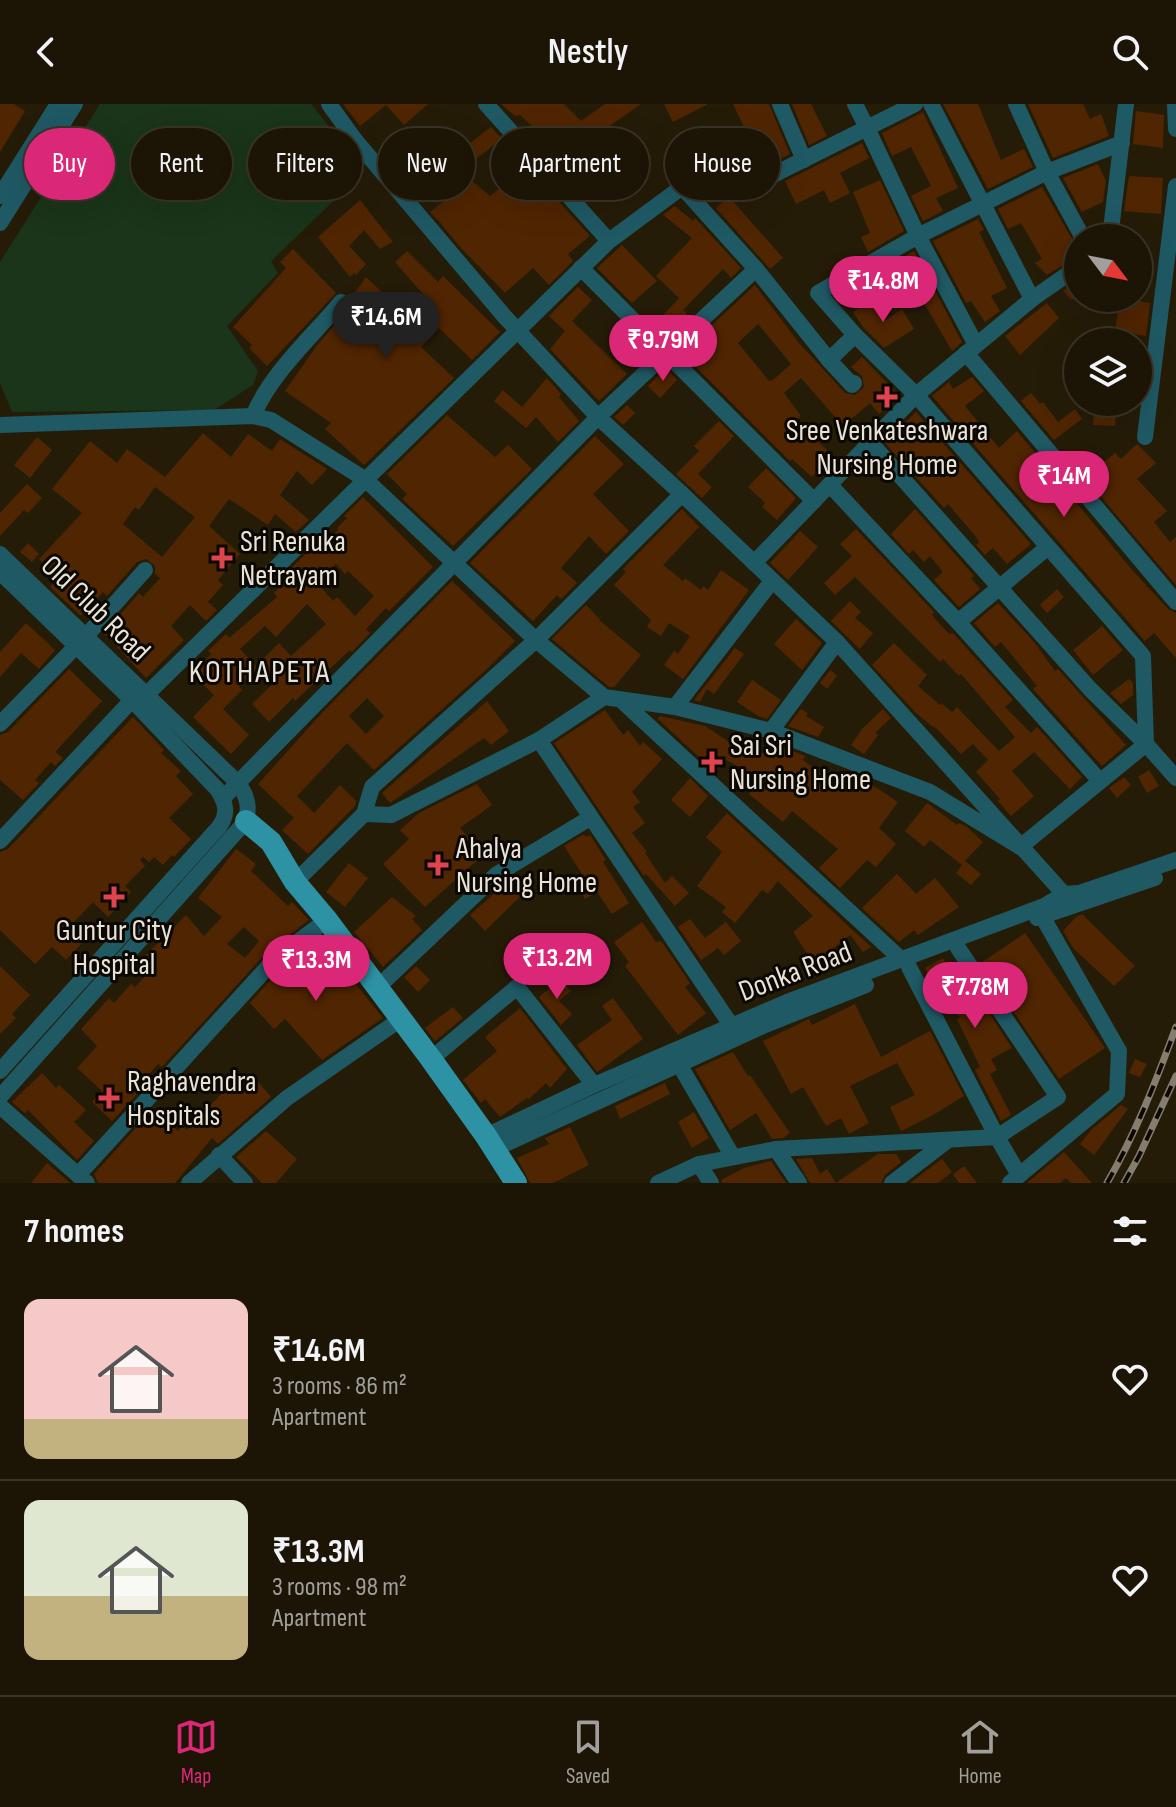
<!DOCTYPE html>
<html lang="en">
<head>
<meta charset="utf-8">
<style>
  :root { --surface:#1c1506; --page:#251e10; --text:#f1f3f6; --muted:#a09f9b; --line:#3a3428; --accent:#db2777 }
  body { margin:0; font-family:"Sofia Sans Condensed",sans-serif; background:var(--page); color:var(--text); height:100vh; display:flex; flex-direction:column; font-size:30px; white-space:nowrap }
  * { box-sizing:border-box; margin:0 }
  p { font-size:26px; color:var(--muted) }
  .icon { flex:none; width:44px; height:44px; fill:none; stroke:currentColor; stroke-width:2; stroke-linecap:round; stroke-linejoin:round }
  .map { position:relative; height:1079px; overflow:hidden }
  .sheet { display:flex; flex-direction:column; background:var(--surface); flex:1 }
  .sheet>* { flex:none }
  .banner { position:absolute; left:24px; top:24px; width:1128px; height:72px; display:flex; gap:16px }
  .needle { width:52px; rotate:122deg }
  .fabs { position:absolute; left:1064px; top:120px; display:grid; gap:16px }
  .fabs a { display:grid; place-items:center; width:88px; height:88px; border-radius:50%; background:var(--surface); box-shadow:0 8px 32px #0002,0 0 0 2px var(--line); font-size:40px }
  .price { position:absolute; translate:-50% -68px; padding:0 18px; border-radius:28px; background:var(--accent); color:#fff; font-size:26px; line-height:52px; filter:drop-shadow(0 2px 4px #0008) }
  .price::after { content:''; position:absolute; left:50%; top:48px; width:24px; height:18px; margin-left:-12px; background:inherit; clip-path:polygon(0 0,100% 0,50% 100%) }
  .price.selected { background:#222; color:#fff }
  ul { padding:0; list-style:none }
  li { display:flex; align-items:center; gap:24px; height:200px; padding:0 24px }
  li+li { border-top:2px solid var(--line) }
  li span { display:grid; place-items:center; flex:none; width:224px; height:160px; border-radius:16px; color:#555 }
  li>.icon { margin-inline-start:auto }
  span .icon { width:96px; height:96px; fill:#fffc; stroke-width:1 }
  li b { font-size:34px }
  h2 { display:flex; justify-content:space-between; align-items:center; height:96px; padding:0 24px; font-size:34px }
  .chip { padding:0 28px; border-radius:36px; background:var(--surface); box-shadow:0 8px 32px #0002,0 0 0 2px var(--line); font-size:28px; line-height:72px }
  .chip.selected { background:var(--accent); color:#fff }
  header { display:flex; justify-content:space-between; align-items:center; height:104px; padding:0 24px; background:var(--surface); font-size:36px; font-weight:600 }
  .tab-bar { display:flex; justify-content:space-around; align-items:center; height:112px; border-top:2px solid var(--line); background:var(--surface); font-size:22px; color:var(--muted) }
  .tab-bar a { display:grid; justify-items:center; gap:4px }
  .tab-bar .selected { color:var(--accent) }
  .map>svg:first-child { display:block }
  .green { fill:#1a3519 }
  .building { fill:#502502; fill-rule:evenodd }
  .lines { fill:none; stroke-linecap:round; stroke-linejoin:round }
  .minor { stroke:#1f5964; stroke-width:16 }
  .major { stroke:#2d92a4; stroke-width:22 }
  .rail-casing { stroke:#857d6d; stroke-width:7 }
  .rail { stroke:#0b0702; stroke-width:4; stroke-dasharray:12; stroke-linecap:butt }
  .health-dot { fill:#e0444e; stroke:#0b0702; stroke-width:3 }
  .labels { text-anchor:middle; stroke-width:6; stroke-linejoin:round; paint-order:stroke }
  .poi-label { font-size:30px; fill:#e9e3d7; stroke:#0b0702; text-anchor:start }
  .street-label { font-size:30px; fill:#e9e3d7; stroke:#0b0702 }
  .neighbourhood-label { font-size:32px; letter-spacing:2px; fill:#e9e3d7; stroke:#0b0702 }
</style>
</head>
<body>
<header><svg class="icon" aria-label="back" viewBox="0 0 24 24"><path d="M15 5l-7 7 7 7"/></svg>Nestly<svg class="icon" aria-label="search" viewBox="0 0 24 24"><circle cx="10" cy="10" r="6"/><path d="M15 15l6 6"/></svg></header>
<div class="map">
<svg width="1176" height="1079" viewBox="0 0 1176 1079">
  <rect width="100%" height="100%" fill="#251c08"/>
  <path class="green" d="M100,0H311L365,67L271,157L278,169L227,222L258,267L253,281L214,306L12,308L0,279V158Z"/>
  <g class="building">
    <path d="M0,0H14L25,7L0,48Z"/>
    <path d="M343,0H428L404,21L386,1L360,22Z"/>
    <path d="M501,0H564L581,17L605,0H641L601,28L616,44L581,75L568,60L571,57L552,35L549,38L520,11L515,12Z"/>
    <path d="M664,0H708L673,18Z"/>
    <path d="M733,0H769L790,50L766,62L760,50L724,68L715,50L701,58L690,35L701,30L706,42L744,23Z"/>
    <path d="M792,0H811L827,32L809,41Z"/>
    <path d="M943,0H978L1001,56L1024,45L1033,63L988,85Z"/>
    <path d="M1028,0H1083L1090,15L1101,10L1109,32L1053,54Z"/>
    <path d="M1136,7L1164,11L1163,44L1133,40Z"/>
    <path d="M923,8L958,84L936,94L943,107L923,117L911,92L931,82L911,43L892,52L882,29Z"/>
    <path d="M491,23L502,35L472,58L462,45Z"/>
    <path d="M433,27L446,44L417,66L405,49Z"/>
    <path d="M862,39L869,54L840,69L850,89L830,99L824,86L796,100L785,77Z"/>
    <path d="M1098,60L1106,77L1103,98L1082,108L1063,74Z"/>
    <path d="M525,63L549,94L554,92L590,132L568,150L573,157L549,181L533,164L505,189L460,143L438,116L439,115L437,116L430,108L471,76L490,92Z"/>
    <path d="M1129,72L1163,74L1161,110L1124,107Z"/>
    <path d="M880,76L904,127L868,148L861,133L870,129L853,88Z"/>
    <path d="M1042,83L1078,145V152L1047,171L1035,159L1042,155L1021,119L1008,125L998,105Z"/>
    <path d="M726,95H731L783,154L770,165L716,104Z"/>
    <path d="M360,96L393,138L380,145L364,126L349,142L366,160L356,171L354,169L350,173L318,133Z"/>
    <path d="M675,102L693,117L695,114L741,164L731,174L723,165L683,206L687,210L666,234L654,221L679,194L656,172L692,134L663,111Z"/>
    <path d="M978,115L984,126L979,128L1007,184L991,192L1000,207L985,218L971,197L966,199L933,137Z"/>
    <path d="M622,141L657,177L632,199L597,164Z"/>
    <path d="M293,145L336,189L267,262L249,244L252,241L233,223L286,164L280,158Z"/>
    <path d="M407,147L438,178L443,172L500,228L472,256L439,224L421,243L454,274L364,361L325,325L331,319L285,287L318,240L349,205L351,194L366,173L389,195L394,189L415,210L429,197L395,158Z"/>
    <path d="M914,147L962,238L952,247L909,173L889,184L879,167Z"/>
    <path d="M1078,176V190L1072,196L1063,187Z"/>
    <path d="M755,181L799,239L845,289L855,291L864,283L862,272L851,263L862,253L900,292L879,310L870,299L843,322L801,274L784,289L801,312L796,316L832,351L812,373L792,355L790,357L682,249ZM758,220L791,260L773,276L769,277L738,239Z"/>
    <path d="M578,183L592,196L572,217L627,270L599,297L550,245L565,227L549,212Z"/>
    <path d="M1120,194L1150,199L1146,232L1115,227Z"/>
    <path d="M871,196L886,216L902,205L914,225L884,244L863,223L853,208Z"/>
    <path d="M1047,199L1059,214L1020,251L1005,232Z"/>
    <path d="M666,264L677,276L660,294L648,282Z"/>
    <path d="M972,273L984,287L965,302L999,344L1017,327L1133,467L1168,505L1176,509V554L1154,529L1145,537L932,292L949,278L953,285Z"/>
    <path d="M547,274L561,290L559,293L579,317L558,338L536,313L526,324L494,297L503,286L522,303Z"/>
    <path d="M1031,289L1040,300L1043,298L1058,318L1075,305L1082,315L1054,336L1021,297Z"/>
    <path d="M1095,298H1117L1115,322L1093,321Z"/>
    <path d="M627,301L635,309L623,321L614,313Z"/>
    <path d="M916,308L1031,440L1007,460L993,444L985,451L976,441L979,438L976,433L948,400L944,404L885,339Z"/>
    <path d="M447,311L495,353L508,341L532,365L453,442L402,395L407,390L387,370Z"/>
    <path d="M719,317L734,332L698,370L712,383L702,394L676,370L699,347L694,342Z"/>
    <path d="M203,329L231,353L248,330L272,347L280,335L327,365L312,381L297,367L280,391L309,416L296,428L275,410L268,421L229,395L209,422L240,450L218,476L223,481L208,498L217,506L206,517L190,501L171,522L184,536L146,574L104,529L139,489L143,493L160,474L155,470V462L146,455L137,458L107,492L103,488L81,512L50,483L59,474L39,455L82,409L52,385L90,337L117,359L127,345L165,373ZM155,383L195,413L162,453L123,420L135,403L139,406Z"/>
    <path d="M595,332L624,360L593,390L629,427L606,450L589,432L561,464L577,479L561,495L557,491L533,517L470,459Z"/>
    <path d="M37,333L52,346L30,374L14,361Z"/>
    <path d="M1137,340L1156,359L1137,375L1167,407L1154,418L1170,438L1176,433V481L1085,374L1115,349L1121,355Z"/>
    <path d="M766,364L796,394L777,416L762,403L765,399L748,383Z"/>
    <path d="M27,380L42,394L28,409L24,406L0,432V409Z"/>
    <path d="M363,393L433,463L389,507L386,504L366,525L370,529L352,548L350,546L295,597L293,594L269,618L252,600L276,577L259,559L279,539L291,552L326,520L307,500L276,533L265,522L240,545L258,564L239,582L242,586L223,605L249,631L231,650L193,613L214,591L192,570L211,550L208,547L226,530L229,534L277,493L274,489L289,474L285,470L314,442L318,446L338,426L337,424L347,414L344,412ZM336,460L345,470L348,467L374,492L355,512L337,493L333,497L316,478Z"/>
    <path d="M682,405L699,423L663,461L683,477L685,474L701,486L703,482L708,486L721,466L749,486L683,575L664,561L674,547L678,550L690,532L669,519L661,532L647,523L651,516L614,481L626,468L623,465Z"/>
    <path d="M915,405L974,472L971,474L980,485L959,503L934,476L943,468L930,452L924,458L913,446L909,450L891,430Z"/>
    <path d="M856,425L934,508L932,511L949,530L953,529L1013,596L1005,603L1031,629L1037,623L1082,673L1070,685L1034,648L1012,667L1034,692L1011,712L998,697L1000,695L976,668L988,656L973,640L961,650L934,622L933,623L916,609L872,561L894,539L927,571L918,582L940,601L941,599L952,608L957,603L999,647L1015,633L961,570L959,572L943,555L940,558L855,473L835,491L824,479L852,452L840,440Z"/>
    <path d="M800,427L818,443L788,476L770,459Z"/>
    <path d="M28,439L39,450L32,458L20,448Z"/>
    <path d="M452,477L515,537L487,565L374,666L347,639L297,692L314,709L340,681L356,697L355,702L308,750L282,726L294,714L258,680L321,610ZM367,594L384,612L366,630L349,612Z"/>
    <path d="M1057,485L1064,493L1047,509L1040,501Z"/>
    <path d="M850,497L861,508L855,514L873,529L860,545L831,517Z"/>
    <path d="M998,499L1034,538L1055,567L1058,565L1126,641L1102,662L1033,585L1037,582L1001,538L995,543L974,519Z"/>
    <path d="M586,501L600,515L599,516L641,551L614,583H609L552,535Z"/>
    <path d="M796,515L822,539L802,566L774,540Z"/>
    <path d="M26,519L55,546L39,565L21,549L0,573V548Z"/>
    <path d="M1102,522L1123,546L1093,571L1073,546Z"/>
    <path d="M735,544L744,550L714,590L707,585L700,598L694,596Z"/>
    <path d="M69,565L102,597L55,648L63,654L55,662L51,658L35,676L39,679L23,696L0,676V631L8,628Z"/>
    <path d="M830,566L837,572L827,585L820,579Z"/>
    <path d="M1129,575L1133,579V591L1121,600L1110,589Z"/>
    <path d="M752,576L781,596L767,615L758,612L737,598Z"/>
    <path d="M487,597L509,627L491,641L484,634L390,699L382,689Z"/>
    <path d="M801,605L808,609L806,612L824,623L818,633L788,622Z"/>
    <path d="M883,605L891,614L875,629L878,631L864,650L851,641L863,624Z"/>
    <path d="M605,606L623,631L628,626L640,642L643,638L662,655L632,688L640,698L633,703L645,719L632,729L647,748L645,749L665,779L672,772L689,789L675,802L646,770L644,772L554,639Z"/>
    <path d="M660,612L705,622L747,650L751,642L771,653L777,641L805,652L803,656L836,681L846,668L860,673L898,698L879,724L896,740L876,763L867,756L840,784L819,764L838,745L792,707L783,718L749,690L761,674L724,655L716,669L658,615Z"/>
    <path d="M133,613L164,646L161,649L181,667L176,672L193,690L169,714L191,735L174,753L172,751L163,761L154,753L149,758L143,753L140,756L145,762L125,782L131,788L108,813L93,798L69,823L84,837L66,856L52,843L35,860L0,826V748L8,745Z"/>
    <path d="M1149,666L1159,682L1147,689L1138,673Z"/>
    <path d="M1124,673L1131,681L1117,694L1109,684Z"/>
    <path d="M690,674L708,692L690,713L671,696Z"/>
    <path d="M477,680L492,701L460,724L483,751L425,803L383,760L409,735L400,726L419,709Z"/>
    <path d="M927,699L957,721L959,719L967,723L983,738L965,757L981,770L971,781L956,769L962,761L930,736L924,743L905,727Z"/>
    <path d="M727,709L845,819L871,843L863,848L850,831L814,860L793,828L813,812L778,777L768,790L762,786L735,819L722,808L726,803L697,782L722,748L706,733Z"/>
    <path d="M584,730L586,733L590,731L606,756L603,758L629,799L612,810L597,788L585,795L574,778L584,773L564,742Z"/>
    <path d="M236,745L256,760L251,767L288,802L292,798L309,816L267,848L162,963L158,960L134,987L137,990L112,1017L92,998L102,987L77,964L97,942L81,925L109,894L114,899L131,880L135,883L156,861L146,851L186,811L204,832L222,813L198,794ZM244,823L259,837L245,854L227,840Z"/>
    <path d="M349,759L368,774L345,803L326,788Z"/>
    <path d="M897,770L916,790L935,774L959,803L918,831L914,826L899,838L862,804Z"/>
    <path d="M513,773L526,787L485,827L470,811Z"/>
    <path d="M392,793L416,812L412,815L422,826L383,863L354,828Z"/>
    <path d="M1082,810L1135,862L1114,882L1074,845L1063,827L1076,813Z"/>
    <path d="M690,815L705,834L726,818L741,837L724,851L718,844L701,856L678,823Z"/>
    <path d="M642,818L656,838L661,837L690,879L685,883L706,909L678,931L625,862L629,858L614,838Z"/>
    <path d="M1025,829L1105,944L1059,975L981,859Z"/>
    <path d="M316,838L350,882L354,878L383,914L322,956L285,915L274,925L250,899L282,863Z"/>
    <path d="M943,854L959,886L969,879L1012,944L991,955L997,966L990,970L1011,1011L1001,1017L975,966L980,963L957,915L960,914L940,883L935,885L925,864Z"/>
    <path d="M0,862L30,891L12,910L16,914L0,930Z"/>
    <path d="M416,862L430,876L418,888L404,873Z"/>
    <path d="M560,875L571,887L559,897L572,910L561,921L539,893Z"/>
    <path d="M613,894L643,935L597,968L577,941L612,916L602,902Z"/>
    <path d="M855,900L881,953L930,927L964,992L933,1011L901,1027L890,1003L915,991L897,959L850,982L869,1019L849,1030L841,1014L826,1022L803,983L791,990L763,937L809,915L812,921Z"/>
    <path d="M453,903L463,914L435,937L425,924Z"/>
    <path d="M520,904L567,965L550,984L546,979L529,995L527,994L500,1013L485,995L481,999L463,976L497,947L485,933Z"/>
    <path d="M733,948L748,972L750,971L790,1029L783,1034L772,1035L756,1009L730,1026L695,965Z"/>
    <path d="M1135,955L1147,960L1140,973L1129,969Z"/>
    <path d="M250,968L271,993L218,1040L212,1034L175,1079H98L94,1070L153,1005L178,1027L182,1022L187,1026L222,989Z"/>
    <path d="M42,969L56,984L59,981L86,1006L74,1018L94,1037L77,1056L28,1006L25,1009L12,998Z"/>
    <path d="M665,979L670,990L620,1015L615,1002Z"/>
    <path d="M1121,1001L1128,1005L1094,1051L1080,1040L1092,1025Z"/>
    <path d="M694,1008L709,1034L692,1044L678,1018Z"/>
    <path d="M570,1023L589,1061L553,1079H530L517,1054L549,1040L545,1034Z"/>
    <path d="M266,1027L297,1055L276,1079H262L236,1053Z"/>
    <path d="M1064,1048L1092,1079H1071L1066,1074L1060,1079H1027Z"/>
    <path d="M878,1050H896L901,1058L885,1071L881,1079H836Z"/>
    <path d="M812,1054L820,1070L827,1065L836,1079H810L796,1055Z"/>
    <path d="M942,1055L952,1068L938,1079H910Z"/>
    <path d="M771,1057L786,1079H722L721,1076L744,1064Z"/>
    <path d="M47,1059L70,1079H31Z"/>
    <path d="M964,1062L977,1079H959L953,1070Z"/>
  </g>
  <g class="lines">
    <g class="minor">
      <path d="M329,0L355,36L505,213L598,313L682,390L837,538L1064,790"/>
      <path d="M486,0L609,137"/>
      <path d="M780,0L804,56"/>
      <path d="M855,0L867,24L915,0"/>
      <path d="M931,0L1032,195"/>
      <path d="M1016,0L1047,68L1083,134"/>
      <path d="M1175,0L1176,25"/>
      <path d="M0,92L58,0"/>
      <path d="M0,119L75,0"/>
      <path d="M1110,134L1126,0"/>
      <path d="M581,164L814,397"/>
      <path d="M756,165L829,256L855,231L916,291L1032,195L1078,163"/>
      <path d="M855,231L818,189L918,132L1047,68L1122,39"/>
      <path d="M966,249L1176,498"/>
      <path d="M829,256L852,281L854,279"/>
      <path d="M253,312C271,269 311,234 341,198"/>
      <path d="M0,321L253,312L271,316L366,376L536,536L604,593L675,603L771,627L930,688L1020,743"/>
      <path d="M1145,333L1176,82"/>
      <path d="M830,381L958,518L1048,443"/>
      <path d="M0,450L239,680C247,693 250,702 246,717L0,993"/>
      <path d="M754,459L916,291L1143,552L1146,640L1090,585L870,338"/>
      <path d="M0,468L132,596L217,685C226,699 229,709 219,723L0,967"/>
      <path d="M958,518L1100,677"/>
      <path d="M145,592L609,137L682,83L747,84L867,24L918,132L976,241"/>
      <path d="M604,593L539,636L731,921"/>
      <path d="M622,597L902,856"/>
      <path d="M675,603L772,477"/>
      <path d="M0,620L86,532L145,466"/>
      <path d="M771,627L837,538"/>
      <path d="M223,694L598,313L756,165L682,83"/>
      <path d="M364,710L391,711L539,636"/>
      <path d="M0,737L132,596"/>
      <path d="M1020,743L1146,640L1176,674"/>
      <path d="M295,778L364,710L372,683L536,536L682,390"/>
      <path d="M1037,814L1155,774"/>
      <path d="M909,863L997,1033L1058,993L958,844"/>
      <path d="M377,884L497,770L590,714"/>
      <path d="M431,955L517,883L594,981"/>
      <path d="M679,960L733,1053"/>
      <path d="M0,1002L87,1079"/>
      <path d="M486,1032L594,981L787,898L1044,802L1064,790L1079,789L1176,756"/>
      <path d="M494,1045L765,921L866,881"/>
      <path d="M776,1045L799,1079"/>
      <path d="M219,1051L245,1079"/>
      <path d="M699,1060L711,1079"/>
      <path d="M78,1071L275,855L327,816"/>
      <path d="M189,1079L287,994L401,915"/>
      <path d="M658,1079L699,1060L776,1045L997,1033L1019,1071"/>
      <path d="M892,1079L947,1037"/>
      <path d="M1010,1079L1117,990L1119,947L1042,812"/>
    </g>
    <path class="major" d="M246,717L271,738L295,778L327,816L431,955L486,1032L516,1079"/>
    <g class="rail-casing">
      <g id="rail">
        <path d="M1107,1079C1136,1029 1156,977 1176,923"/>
        <path d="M1124,1079L1139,1052L1176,972"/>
      </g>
    </g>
    <use href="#rail" class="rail"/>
  </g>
  <g class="health-dot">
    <path d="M883 281h8v8h8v8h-8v8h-8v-8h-8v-8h8z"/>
    <path d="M218 442h8v8h8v8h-8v8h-8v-8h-8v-8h8z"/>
    <path d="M708 646h8v8h8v8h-8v8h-8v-8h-8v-8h8z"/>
    <path d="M434 749h8v8h8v8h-8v8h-8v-8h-8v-8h8z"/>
    <path d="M110 781h8v8h8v8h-8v8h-8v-8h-8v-8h8z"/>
    <path d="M105 982h8v8h8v8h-8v8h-8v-8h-8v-8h8z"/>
  </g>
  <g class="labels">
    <g class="poi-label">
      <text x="887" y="336" text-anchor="middle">Sree Venkateshwara<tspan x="887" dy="34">Nursing Home</tspan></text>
      <text x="240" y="447">Sri Renuka<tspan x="240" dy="34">Netrayam</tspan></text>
      <text x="730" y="651">Sai Sri<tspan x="730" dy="34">Nursing Home</tspan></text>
      <text x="456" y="754">Ahalya<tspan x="456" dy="34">Nursing Home</tspan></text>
      <text x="114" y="836" text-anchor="middle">Guntur City<tspan x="114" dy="34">Hospital</tspan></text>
      <text x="127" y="987">Raghavendra<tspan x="127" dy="34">Hospitals</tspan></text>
    </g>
    <g class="street-label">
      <text transform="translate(96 504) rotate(44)" y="10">Old Club Road</text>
      <text transform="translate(795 867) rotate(-21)" y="10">Donka Road</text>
    </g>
    <g class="neighbourhood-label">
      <text x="260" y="578">KOTHAPETA</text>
    </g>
  </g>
</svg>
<div class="fabs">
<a><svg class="needle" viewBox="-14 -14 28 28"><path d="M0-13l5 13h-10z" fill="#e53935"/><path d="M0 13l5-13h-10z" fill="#a09f9b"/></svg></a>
<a><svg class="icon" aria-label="layers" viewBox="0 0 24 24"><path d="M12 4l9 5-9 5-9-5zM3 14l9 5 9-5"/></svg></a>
</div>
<b class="price" style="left:883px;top:220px">₹14.8M</b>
<b class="price selected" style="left:386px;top:256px">₹14.6M</b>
<b class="price" style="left:663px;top:279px">₹9.79M</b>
<b class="price" style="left:1064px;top:415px">₹14M</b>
<b class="price" style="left:557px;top:897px">₹13.2M</b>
<b class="price" style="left:316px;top:899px">₹13.3M</b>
<b class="price" style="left:975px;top:926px">₹7.78M</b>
<div class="banner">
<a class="chip selected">Buy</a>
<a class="chip">Rent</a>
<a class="chip">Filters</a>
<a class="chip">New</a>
<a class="chip">Apartment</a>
<a class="chip">House</a>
</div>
</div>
<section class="sheet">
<h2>7 homes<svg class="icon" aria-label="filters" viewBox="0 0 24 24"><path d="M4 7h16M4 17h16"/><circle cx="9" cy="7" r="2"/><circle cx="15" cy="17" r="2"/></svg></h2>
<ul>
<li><span style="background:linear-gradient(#f6c9c9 75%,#c2b280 0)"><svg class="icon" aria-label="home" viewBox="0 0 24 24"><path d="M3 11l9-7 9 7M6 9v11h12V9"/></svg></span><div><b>₹14.6M</b><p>3 rooms · 86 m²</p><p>Apartment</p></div><svg class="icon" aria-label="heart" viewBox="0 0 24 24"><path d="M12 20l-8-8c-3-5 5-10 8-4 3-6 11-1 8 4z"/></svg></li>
<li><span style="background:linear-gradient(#dfe7d0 60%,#c2b280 0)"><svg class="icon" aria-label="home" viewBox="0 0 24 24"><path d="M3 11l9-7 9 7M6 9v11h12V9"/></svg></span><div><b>₹13.3M</b><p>3 rooms · 98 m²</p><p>Apartment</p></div><svg class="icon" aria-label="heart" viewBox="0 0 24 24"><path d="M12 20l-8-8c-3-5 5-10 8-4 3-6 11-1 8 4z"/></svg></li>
</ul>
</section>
<nav class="tab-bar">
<a class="selected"><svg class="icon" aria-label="map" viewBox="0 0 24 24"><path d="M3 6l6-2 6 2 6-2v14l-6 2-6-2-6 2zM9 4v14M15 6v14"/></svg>Map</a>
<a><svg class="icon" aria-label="saved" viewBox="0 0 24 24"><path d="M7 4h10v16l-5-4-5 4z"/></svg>Saved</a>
<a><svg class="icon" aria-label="home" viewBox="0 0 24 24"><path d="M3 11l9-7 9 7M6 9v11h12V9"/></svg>Home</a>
</nav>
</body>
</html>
